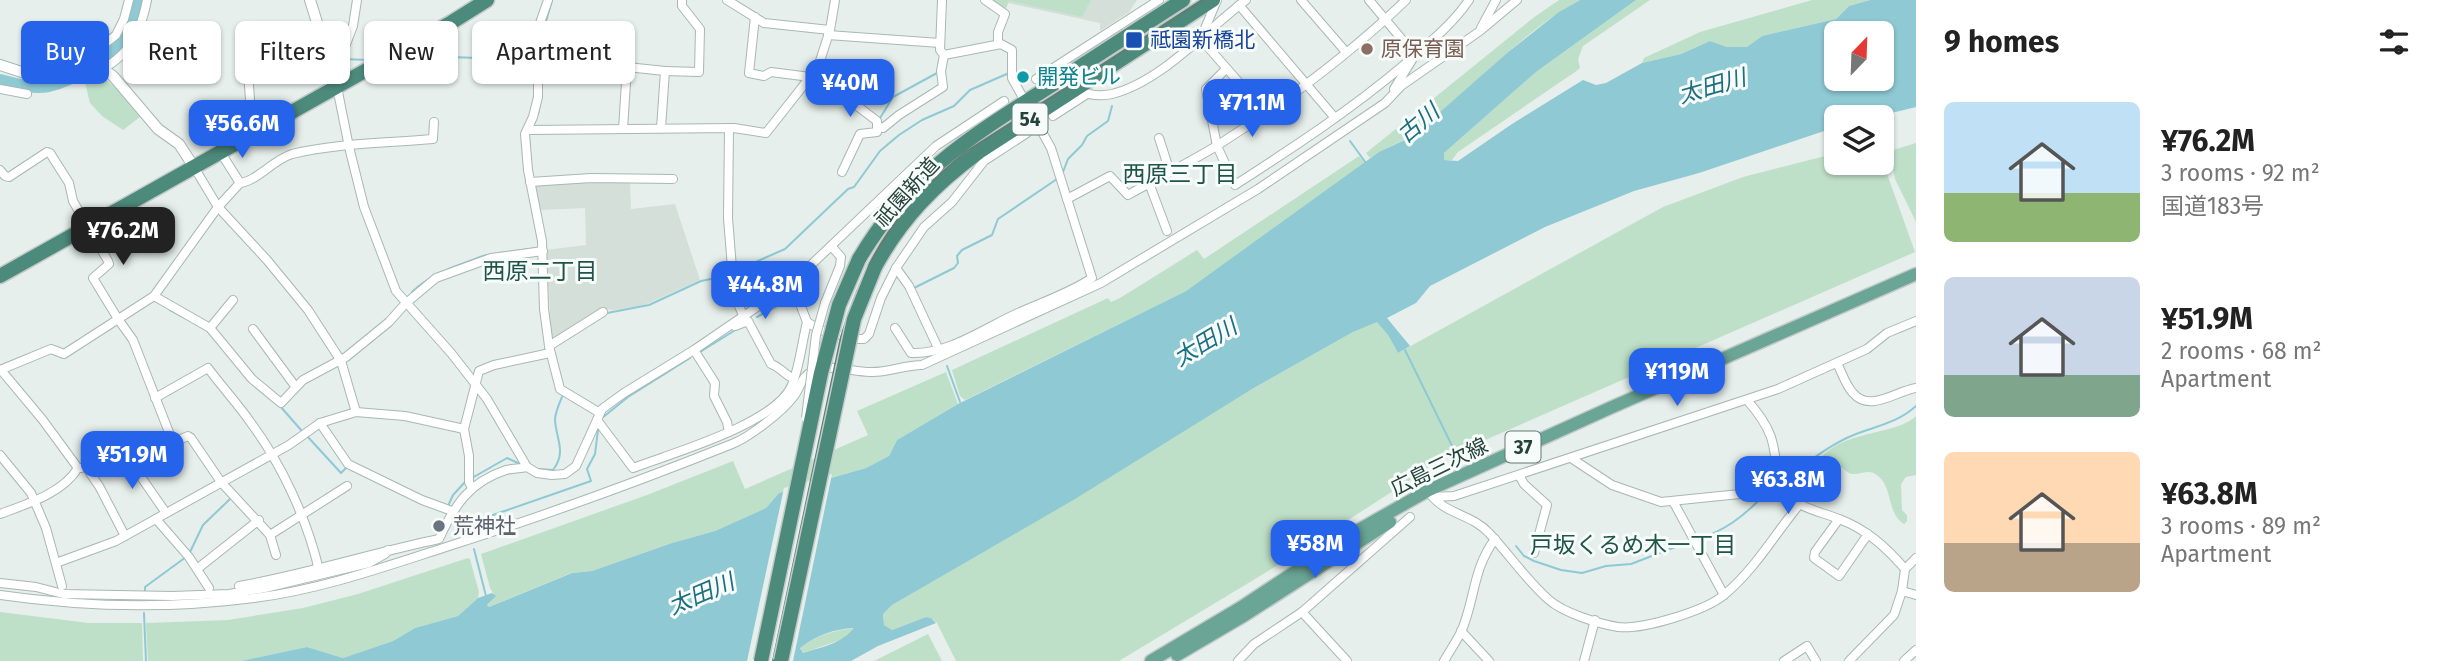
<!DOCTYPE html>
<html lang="en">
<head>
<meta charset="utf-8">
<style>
  :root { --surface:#fff; --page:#f6f6f6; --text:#222; --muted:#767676; --accent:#2563eb }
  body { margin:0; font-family:"Fira Sans","Noto Sans JP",sans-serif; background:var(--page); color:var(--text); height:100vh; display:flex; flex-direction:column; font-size:26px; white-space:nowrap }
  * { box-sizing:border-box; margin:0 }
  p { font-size:23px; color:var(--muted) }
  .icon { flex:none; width:38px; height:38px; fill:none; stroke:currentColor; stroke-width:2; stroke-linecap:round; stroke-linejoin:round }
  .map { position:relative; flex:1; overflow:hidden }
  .details { display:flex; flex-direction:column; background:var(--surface); width:525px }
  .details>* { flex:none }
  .hud { position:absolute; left:21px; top:21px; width:665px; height:63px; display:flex; gap:14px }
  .needle { width:46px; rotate:23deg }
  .buttons { position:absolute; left:1824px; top:21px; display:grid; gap:14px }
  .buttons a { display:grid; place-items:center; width:70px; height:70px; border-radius:10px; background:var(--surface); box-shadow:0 2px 5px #0004; font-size:35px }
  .price { position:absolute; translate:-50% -60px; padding:0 16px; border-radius:14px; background:var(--accent); color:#fff; font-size:23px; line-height:46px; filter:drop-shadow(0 2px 4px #0008) }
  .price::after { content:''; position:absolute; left:50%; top:42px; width:21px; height:16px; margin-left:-10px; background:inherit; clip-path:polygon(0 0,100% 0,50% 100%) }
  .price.selected { background:#222; color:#fff }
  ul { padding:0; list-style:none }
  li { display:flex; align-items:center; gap:21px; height:175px; padding:0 28px }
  li span { display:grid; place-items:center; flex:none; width:196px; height:140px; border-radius:10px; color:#555 }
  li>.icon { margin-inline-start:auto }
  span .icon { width:84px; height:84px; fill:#fffc; stroke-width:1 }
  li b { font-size:30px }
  h2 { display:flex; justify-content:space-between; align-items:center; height:84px; padding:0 28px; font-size:30px }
  .pill { padding:0 24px; border-radius:10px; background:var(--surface); box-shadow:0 2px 5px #0004; font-size:24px; line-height:63px }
  .pill.selected { background:var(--accent); color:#fff }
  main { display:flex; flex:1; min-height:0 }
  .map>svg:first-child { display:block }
  .built { fill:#d4dfda }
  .green { fill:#bfe0c8 }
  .water { fill:#8ec9d4; fill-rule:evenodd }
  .pier { fill:#e6efeb }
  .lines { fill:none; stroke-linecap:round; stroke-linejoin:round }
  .stream { stroke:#8ec9d4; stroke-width:2 }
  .river { stroke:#8ec9d4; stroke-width:12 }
  .minor-casing { stroke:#a8b8b2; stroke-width:10 }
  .tertiary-casing { stroke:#a8b8b2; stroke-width:12 }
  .primary-casing { stroke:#c2cac8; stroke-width:15 }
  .trunk-casing { stroke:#c2cac8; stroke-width:17 }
  .minor { stroke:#fff; stroke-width:8 }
  .tertiary { stroke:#fff; stroke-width:10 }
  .primary { stroke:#6aa596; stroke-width:12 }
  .trunk { stroke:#4c8a7c; stroke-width:14 }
  .tram { stroke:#5f7d75; stroke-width:2 }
  .minor-bridge-casing { stroke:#a8b8b2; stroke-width:10; stroke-linecap:butt }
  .trunk-bridge-casing { stroke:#c2cac8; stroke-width:17; stroke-linecap:butt }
  .minor-bridge { stroke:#fff; stroke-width:8 }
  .trunk-bridge { stroke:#4c8a7c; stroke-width:14 }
  .transit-dot { fill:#1a4fb4; stroke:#f7fbf9; stroke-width:2.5 }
  .education-dot { fill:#8d6e63; stroke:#f7fbf9; stroke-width:2.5 }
  .culture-dot { fill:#0f9aa8; stroke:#f7fbf9; stroke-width:2.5 }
  .worship-dot { fill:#6b7280; stroke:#f7fbf9; stroke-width:2.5 }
  .labels { text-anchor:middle; stroke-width:6; stroke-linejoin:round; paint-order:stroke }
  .shield { fill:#f7fbf9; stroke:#637a73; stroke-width:2 }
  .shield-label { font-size:19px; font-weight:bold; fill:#24423a }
  .transit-label { font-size:21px; fill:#164399; stroke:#f7fbf9; text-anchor:start }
  .education-label { font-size:21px; fill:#785e54; stroke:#f7fbf9; text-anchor:start }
  .culture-label { font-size:21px; fill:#0d838f; stroke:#f7fbf9; text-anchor:start }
  .street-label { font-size:21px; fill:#24423a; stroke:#f7fbf9 }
  .worship-label { font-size:21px; fill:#5b616d; stroke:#f7fbf9; text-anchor:start }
  .water-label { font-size:23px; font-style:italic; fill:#1c6f80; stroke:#f7fbf9 }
  .neighbourhood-label { font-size:23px; fill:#1f5548; stroke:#f7fbf9 }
</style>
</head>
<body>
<main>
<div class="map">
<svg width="1916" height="661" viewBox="0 0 1916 661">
  <rect width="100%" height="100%" fill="#e6efeb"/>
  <g class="built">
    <path d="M991,0H1137L1129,12L1100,31V23L1008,3L1005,11Z"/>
    <path d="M580,181L630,182L631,209L675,204L700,280L642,306L613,310L605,309L552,342L546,250L586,245L585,208L541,210L535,185Z"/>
  </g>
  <g class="green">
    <path d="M991,0H1091L1082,17L1009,1L1005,11Z"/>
    <path d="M1559,0H1580C1521,32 1477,84 1426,126C1409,139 1388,146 1370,158L1366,153L1533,18Z"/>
    <path d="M1636,0H1650L1583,46L1578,59L1580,68L1575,72L1458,152L1452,160H1443L1444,153L1536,72Z"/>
    <path d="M1812,0H1870L1849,6L1836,19L1762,36L1747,47H1727L1710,41L1681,54L1642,63L1644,58L1700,32Z"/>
    <path d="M99,74L116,88L140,117L123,130L102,116L90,103L85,83Z"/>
    <path d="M1916,143V222L1895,179L1890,151Z"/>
    <path d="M1833,154H1836V163H1881V157L1915,252L1492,437L1435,464L1283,562L1119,661H956L937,623L931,618L926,617L892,630L884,625L883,614L892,605L1252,389L1353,332L1377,321L1388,335L1398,353L1663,207L1743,177Z"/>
    <path d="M1359,156L1365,163L1186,291L965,400L960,396L952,370L1108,298L1111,302L1120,298L1197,250L1204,259Z"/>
    <path d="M946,372L958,404L897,440L889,456L866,468L779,493L766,508L715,531L672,543L592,571L571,573L489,607L487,606L495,596L490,588L481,554L647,495L733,461L745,489L868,435L857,411Z"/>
    <path d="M1916,416V475L1906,477L1901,484L1902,510L1907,515V521L1904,524C1887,514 1893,488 1878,476C1868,468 1862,475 1852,474C1847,473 1843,468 1839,466L1824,468L1817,463C1841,428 1894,437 1916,416Z"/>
    <path d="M468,558L470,559L479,592L478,598L458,616L415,628L393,641L343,658L307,647L241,661H148L146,623L228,620L303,608L358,594Z"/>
    <path d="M0,612L89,623H142L143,661H0Z"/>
    <path d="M855,628L846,638L803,653L800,647C818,635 834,630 855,628Z"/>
    <path d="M928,634L942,661H874Z"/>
  </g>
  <path class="water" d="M1580,0H1636L1536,72L1444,153V160L1458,161L1512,124L1583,80L1596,85L1606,83L1642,63L1681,54L1710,41L1727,47H1747L1762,36L1836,19L1849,6L1870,0H1916V107L1875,117H1836V127L1699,173L1634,191L1545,227L1430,286L1416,303L1387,318L1410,346L1398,353L1388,335L1377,322L1353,332L1252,389L1075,499L892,605L883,614L884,625L892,630L926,617L931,618L936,623L878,646L851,661H241L307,647L343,658L393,641L415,628L458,616L478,598L492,593L496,596L487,605L489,607L572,573L592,571L672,543L715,531L766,508L779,493L866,468L889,456L897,440L958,404L1186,291L1379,152L1413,136L1507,53L1559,12ZM1836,33H1881V79H1836ZM854,628C841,644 822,647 803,653L800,648C816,635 835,629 854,628Z"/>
  <path class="pier" d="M832,474L793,661H747L784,488Z"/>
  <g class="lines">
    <g class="stream">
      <path d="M542,36L552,0"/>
      <path d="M451,57L533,60"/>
      <path d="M342,59L369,60"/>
      <path d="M400,61L447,57"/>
      <path d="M538,114L541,99"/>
      <path d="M880,118L893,97L937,73"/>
      <path d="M1350,141L1366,163"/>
      <path d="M1063,172L1068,159L1082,145L1087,136L1108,121L1112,106"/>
      <path d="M499,253L538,248"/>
      <path d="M735,271L785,249L848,189L854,187L880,151L899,135L922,120L954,106L970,90L1009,73"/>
      <path d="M914,288L954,268L958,263L957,256L962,250L992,235L998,219L1057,179"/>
      <path d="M412,292C433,272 459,265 486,255"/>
      <path d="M170,310L187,319"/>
      <path d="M607,313L649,305L701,281L721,277"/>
      <path d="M757,317L788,300"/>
      <path d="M1405,350L1460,462"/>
      <path d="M700,352L737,329"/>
      <path d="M947,366L960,402"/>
      <path d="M280,406L301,430"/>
      <path d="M602,418L628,397L690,358"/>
      <path d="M307,436L341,473L346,468"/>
      <path d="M538,469L553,470C567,452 556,439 555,420C555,413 559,404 562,397"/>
      <path d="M472,478L507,458L520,464"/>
      <path d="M1782,484C1802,466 1830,444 1856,434C1877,426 1899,422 1916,406"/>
      <path d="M446,505L448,506L453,495L466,481"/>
      <path d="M469,527L467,524L591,481L587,469L595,454L598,430"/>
      <path d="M1696,539C1724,532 1744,516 1764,495"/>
      <path d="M1516,546L1524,556L1534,561L1561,570L1582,573L1606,566L1631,564L1691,541"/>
      <path d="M474,549L486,596"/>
      <path d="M190,552L203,525L230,499"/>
      <path d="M145,591V587L186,557"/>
      <path d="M144,613L146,661"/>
    </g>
    <path class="river" d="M0,80C16,84 32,89 49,86C71,81 110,58 124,41C133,31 136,13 139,0"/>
    <g class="minor-casing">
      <g id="minor">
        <path d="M548,0L538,29V97L533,117L525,134L528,170L542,241L544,309L549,346L560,389L600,413"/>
        <path d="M727,0L764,23L830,30"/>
        <path d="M985,0L1005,14L998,32V44"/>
        <path d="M1301,0L1346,52"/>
        <path d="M1369,0L1415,55L1394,89"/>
        <path d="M1239,5L1335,118"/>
        <path d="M755,17L749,73L764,76L771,72L810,77"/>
        <path d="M1481,28L1496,0"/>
        <path d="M1203,33L1217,0"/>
        <path d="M828,35L940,43"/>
        <path d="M1200,38L1265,112"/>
        <path d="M341,57L353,26L357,0"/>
        <path d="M538,57L592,61L627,67L623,129"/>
        <path d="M85,60L116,35L124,19L129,0"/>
        <path d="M627,67L665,71L661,128"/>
        <path d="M1226,69L1206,89L1217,146L1235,185C1294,147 1352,109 1405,64C1428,44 1452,25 1469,0"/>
        <path d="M665,71L699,72L700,29L682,6V0"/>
        <path d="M814,73L877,121V132L860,134L842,172"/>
        <path d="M87,77C125,60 139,41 147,0"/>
        <path d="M1036,79L1159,0"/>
        <path d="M337,87L349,147L364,207L396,291L451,353L487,399L527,467L537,473L552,475L565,474L576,466L602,409L624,393L694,350L792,283L936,146L1004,101"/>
        <path d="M0,89L27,94"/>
        <path d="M1075,90C1086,94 1100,97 1112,94C1161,82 1206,30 1246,0"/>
        <path d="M1053,116L1087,94"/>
        <path d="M878,126L883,128L899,115L943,87L941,71L944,55L940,50L942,0"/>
        <path d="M729,128L728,218L732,268L726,277L743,315"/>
        <path d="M528,130L734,128L766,133L818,67L830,30L835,0"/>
        <path d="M255,133L252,127L245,30L348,38"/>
        <path d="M1159,138L1170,172"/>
        <path d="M221,153L240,183"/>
        <path d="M194,167L218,207L267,260L308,310L341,361L356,412"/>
        <path d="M0,170L5,176L9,177L47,152L50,153L69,183L73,201L108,261L109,264L93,278L118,319L133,340L172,440L174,442L188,436L191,438L221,482L270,535L276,555"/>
        <path d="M530,182L591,178L673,179"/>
        <path d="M1149,183L1167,231"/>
        <path d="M1067,199L1110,176L1128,195C1158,178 1189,163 1218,145C1284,103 1350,54 1406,0"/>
        <path d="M896,268L909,286L938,348"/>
        <path d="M792,283L807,322L820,330L855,339H864L869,334L881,298L896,268L924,227L952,202L984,161L1027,133"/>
        <path d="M154,296L210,328L252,379L281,403L303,380L346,357L389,322L405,304L436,278L491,258L543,251"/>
        <path d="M825,303L840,266L841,257L831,246"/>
        <path d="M735,326L748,321L771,364C780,367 785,375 794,379"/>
        <path d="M210,328L233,300"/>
        <path d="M895,328L911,353C948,355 986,327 1018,313C1042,302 1070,293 1092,278L1051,148L1012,78V50L1001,44L944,55"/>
        <path d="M253,329L295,386"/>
        <path d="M549,346L603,312"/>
        <path d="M694,350L715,383L714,396L727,422L729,432"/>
        <path d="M1837,363C1842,373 1846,386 1853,393C1870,413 1896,391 1916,388"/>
        <path d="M0,370L51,349L64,354L154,296L218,207L240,183C257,181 273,160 292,154C336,143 388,143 433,139L434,122"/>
        <path d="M155,398L208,368C222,387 238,404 251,423C282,465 307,519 319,570"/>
        <path d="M1747,400C1777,434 1774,447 1779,490C1802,509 1812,509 1839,519C1866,529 1886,547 1905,569"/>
        <path d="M597,420L633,468C672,453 776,424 792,385C800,365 802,342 807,322"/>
        <path d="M320,423L348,464L422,500L452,511"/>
        <path d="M123,451L166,513"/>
        <path d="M0,455L31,493L46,528L62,586"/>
        <path d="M1571,458L1612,485L1661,502L1779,490"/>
        <path d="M86,467L99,486L125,536"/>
        <path d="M81,468L101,462L140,441"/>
        <path d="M1519,475L1524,484L1547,505L1534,553"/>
        <path d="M472,488L469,482V456L464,429L479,371L494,365L550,353"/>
        <path d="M1432,496C1446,514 1473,515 1489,533C1509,554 1527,581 1549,600C1564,613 1599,624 1618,627C1642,630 1705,611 1724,595C1755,569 1773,537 1798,506"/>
        <path d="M1433,497L1454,496L1778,389L1867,349L1887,333L1916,321"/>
        <path d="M1674,503L1724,595"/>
        <path d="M0,514C27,504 63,493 78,468L42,419L1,370"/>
        <path d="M156,519L189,557L209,588"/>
        <path d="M1839,519L1815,552L1814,558L1839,576L1868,534"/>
        <path d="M270,535L347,486"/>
        <path d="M56,563L116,541L289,445L320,423L356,412L405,416L464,429"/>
        <path d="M197,569L259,520"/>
        <path d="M0,583L36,587L63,594L172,596L229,594L265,588L369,563L385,554L388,550"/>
        <path d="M239,586C307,574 372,553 439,539C454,506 469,482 506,470C513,468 520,469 527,467"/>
        <path d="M1902,591L1916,595"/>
        <path d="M0,595C83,607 170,609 254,598C318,590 381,568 443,548C541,517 637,482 732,444C750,437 782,412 794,396C801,387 801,376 813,371C832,363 852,372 870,372C887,373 904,365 922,365L1101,283L1258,189L1385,103L1401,86L1480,31L1517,0"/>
        <path d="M1302,612L1347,661"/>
        <path d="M1461,631L1489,661"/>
        <path d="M1238,661L1254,644L1302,612L1410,517"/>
        <path d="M1444,661C1449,652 1456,642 1461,632C1475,601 1472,570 1495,539"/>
        <path d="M1584,661L1595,620"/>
        <path d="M1784,661L1807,646L1816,661"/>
        <path d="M1849,661L1894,615L1902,591L1905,569L1916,558"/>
        <path d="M1904,661L1916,650"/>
      </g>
    </g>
    <g class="tertiary-casing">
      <g id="tertiary">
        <path d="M310,0L337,87"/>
        <path d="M0,65L28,74H41L75,61L85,60L95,63L113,76L158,129L179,144L194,167"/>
      </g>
    </g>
    <g class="primary-casing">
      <g id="primary">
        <path d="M1177,655L1245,615L1390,522"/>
        <path d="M1151,661L1240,608L1355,532L1429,490L1610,408L1916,274"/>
      </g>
    </g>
    <g class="trunk-casing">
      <g id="trunk">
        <path d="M859,259C910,173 970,137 1052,85C1095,57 1139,28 1183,0"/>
        <path d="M875,267C901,219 935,184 979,152L1213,0"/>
        <path d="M0,276L452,22L487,0"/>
      </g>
    </g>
    <use href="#minor" class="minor"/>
    <use href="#tertiary" class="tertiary"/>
    <use href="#primary" class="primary"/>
    <use href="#trunk" class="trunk"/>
    <path class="tram" d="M773,661L841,337C866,254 899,205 967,151L1204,0"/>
    <g class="minor-bridge-casing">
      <path id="minor-bridge" d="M806,418L816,335L825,303"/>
    </g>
    <g class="trunk-bridge-casing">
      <g id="trunk-bridge">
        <path d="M761,661L821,373L839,305L859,259"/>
        <path d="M781,661L854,319L875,267"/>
      </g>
    </g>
    <use href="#minor-bridge" class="minor-bridge"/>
    <use href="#trunk-bridge" class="trunk-bridge"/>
  </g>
  <rect class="transit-dot" x="1125" y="31" width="18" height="18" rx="3.5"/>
  <circle class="education-dot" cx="1367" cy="49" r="7"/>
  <circle class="culture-dot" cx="1023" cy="77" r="7"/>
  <circle class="worship-dot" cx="439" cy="526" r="7"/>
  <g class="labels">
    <g class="shield">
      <rect x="1012.5" y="103.5" width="35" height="31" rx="5"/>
      <rect x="1505.5" y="431.5" width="35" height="31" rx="5"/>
    </g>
    <g class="shield-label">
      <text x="1030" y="126">54</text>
      <text x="1523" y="454">37</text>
    </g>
    <g class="transit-label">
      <text x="1150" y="47">祗園新橋北</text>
    </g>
    <g class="education-label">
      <text x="1381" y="56">原保育園</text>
    </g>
    <g class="culture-label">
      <text x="1037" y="84">開発ビル</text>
    </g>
    <g class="street-label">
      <text transform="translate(907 192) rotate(-48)" y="7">祇園新道</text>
      <text transform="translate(1439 467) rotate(-26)" y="7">広島三次線</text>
    </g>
    <g class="worship-label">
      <text x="453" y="533">荒神社</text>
    </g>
    <g class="water-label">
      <text transform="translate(1712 86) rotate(-16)" y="8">太田川</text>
      <text transform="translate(1418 123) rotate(-40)" y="8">古川</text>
      <text transform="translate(1205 342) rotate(-31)" y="8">太田川</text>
      <text transform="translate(701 594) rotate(-23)" y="8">太田川</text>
    </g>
    <g class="neighbourhood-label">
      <text x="1180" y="182">西原三丁目</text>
      <text x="540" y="279">西原二丁目</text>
      <text x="1633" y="553">戸坂くるめ木一丁目</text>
    </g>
  </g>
</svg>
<div class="buttons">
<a><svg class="needle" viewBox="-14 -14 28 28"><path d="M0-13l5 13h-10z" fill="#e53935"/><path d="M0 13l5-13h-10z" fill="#767676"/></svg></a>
<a><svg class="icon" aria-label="layers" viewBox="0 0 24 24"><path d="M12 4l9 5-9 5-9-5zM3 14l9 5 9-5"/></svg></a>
</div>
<b class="price" style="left:850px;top:119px">¥40M</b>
<b class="price" style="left:1252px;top:139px">¥71.1M</b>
<b class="price" style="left:242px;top:160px">¥56.6M</b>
<b class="price selected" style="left:123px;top:267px">¥76.2M</b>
<b class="price" style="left:765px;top:321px">¥44.8M</b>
<b class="price" style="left:1677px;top:408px">¥119M</b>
<b class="price" style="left:132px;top:491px">¥51.9M</b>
<b class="price" style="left:1788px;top:516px">¥63.8M</b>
<b class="price" style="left:1315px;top:580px">¥58M</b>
<div class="hud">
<a class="pill selected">Buy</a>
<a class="pill">Rent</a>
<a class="pill">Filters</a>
<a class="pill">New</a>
<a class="pill">Apartment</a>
</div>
</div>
<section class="details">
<h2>9 homes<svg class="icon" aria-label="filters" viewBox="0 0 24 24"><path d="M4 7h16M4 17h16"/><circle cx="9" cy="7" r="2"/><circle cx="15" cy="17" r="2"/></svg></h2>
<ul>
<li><span style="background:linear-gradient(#bfe0f5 65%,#8fb573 0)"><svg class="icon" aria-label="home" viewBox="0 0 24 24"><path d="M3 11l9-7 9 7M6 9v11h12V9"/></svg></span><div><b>¥76.2M</b><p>3 rooms · 92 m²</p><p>国道183号</p></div></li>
<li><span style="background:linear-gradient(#c9d6e8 70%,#7fa58c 0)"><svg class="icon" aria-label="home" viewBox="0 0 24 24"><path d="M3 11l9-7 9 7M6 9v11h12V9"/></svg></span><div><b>¥51.9M</b><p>2 rooms · 68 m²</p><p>Apartment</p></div></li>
<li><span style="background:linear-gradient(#ffd9b3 65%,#b9a48a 0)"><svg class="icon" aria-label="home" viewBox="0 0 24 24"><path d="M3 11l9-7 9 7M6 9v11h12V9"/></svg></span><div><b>¥63.8M</b><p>3 rooms · 89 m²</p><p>Apartment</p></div></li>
</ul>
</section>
</main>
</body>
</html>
